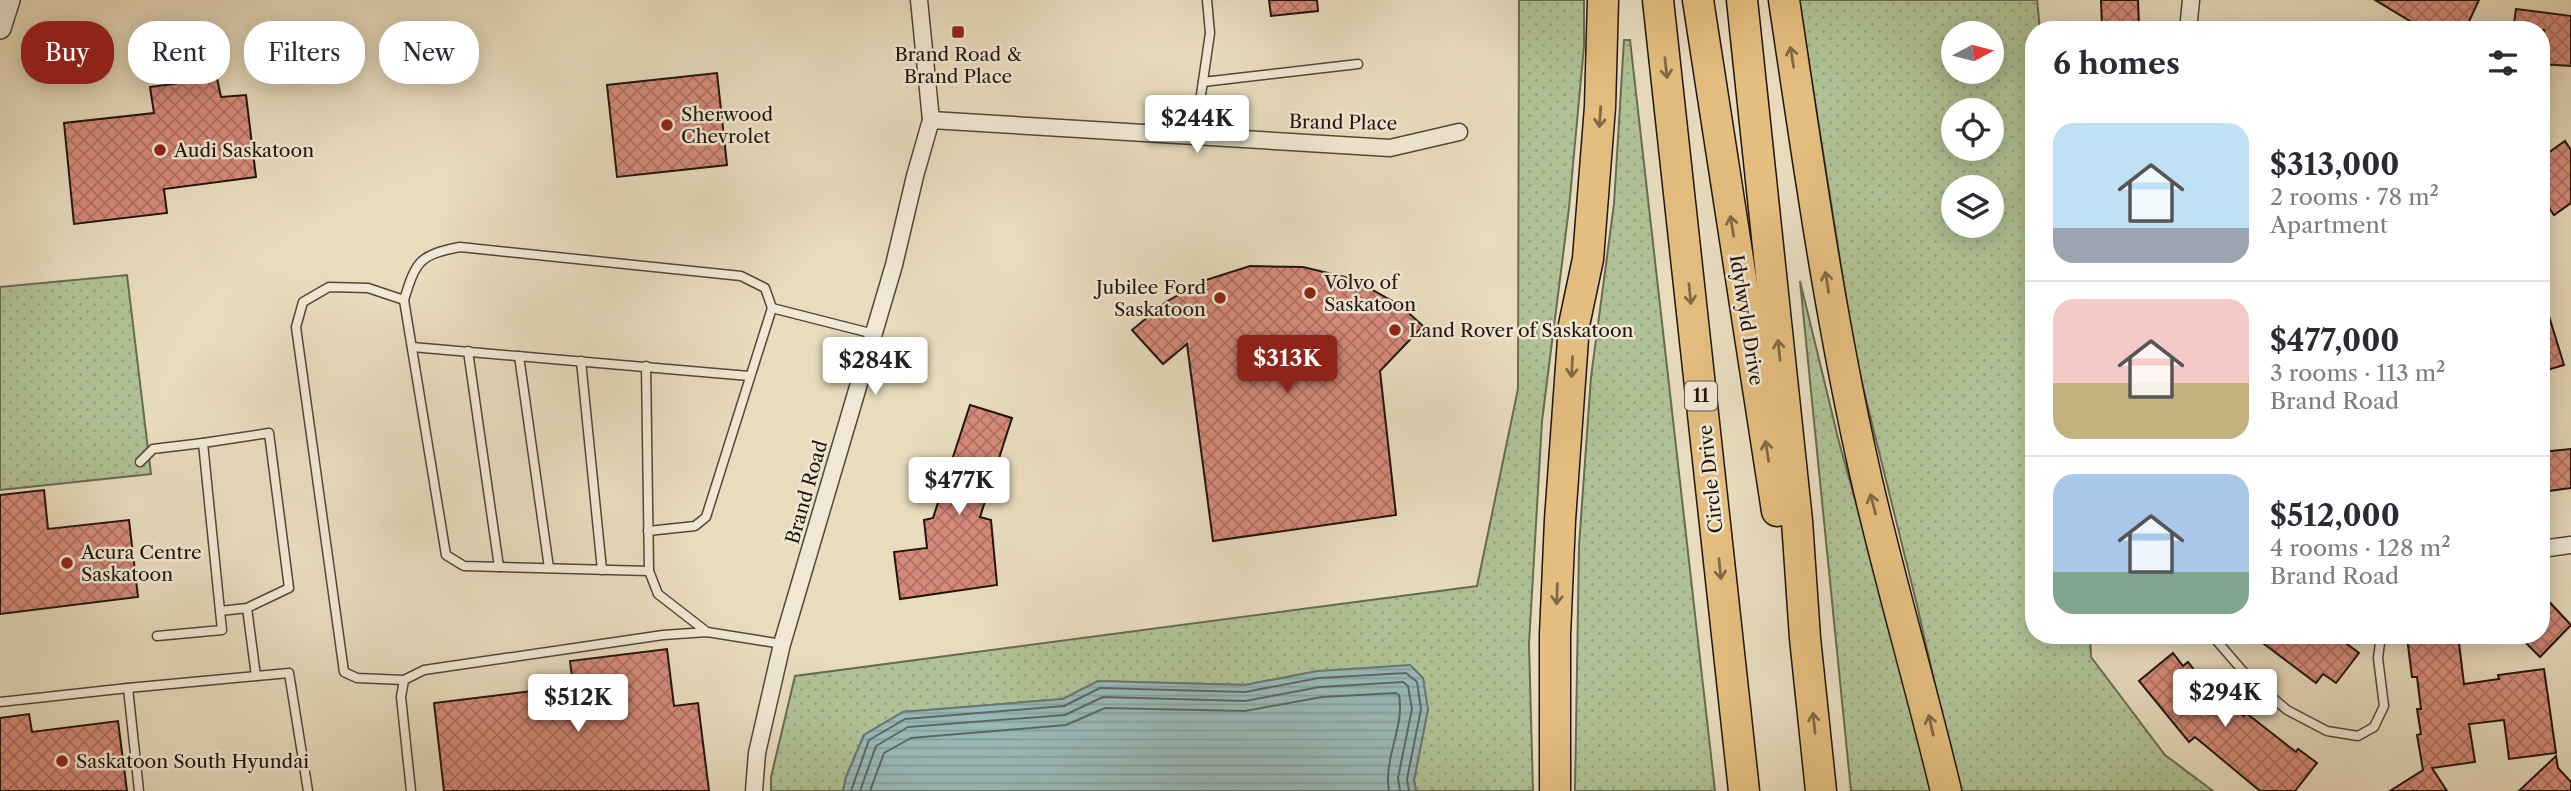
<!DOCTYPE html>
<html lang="en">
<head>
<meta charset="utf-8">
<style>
  :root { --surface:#fff; --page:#f7f7f7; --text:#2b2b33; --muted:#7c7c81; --line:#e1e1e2; --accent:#8f2418 }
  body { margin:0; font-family:"Libre Caslon Text",serif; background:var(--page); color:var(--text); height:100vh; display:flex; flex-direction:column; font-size:26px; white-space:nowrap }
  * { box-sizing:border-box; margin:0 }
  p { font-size:23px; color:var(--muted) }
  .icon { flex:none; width:38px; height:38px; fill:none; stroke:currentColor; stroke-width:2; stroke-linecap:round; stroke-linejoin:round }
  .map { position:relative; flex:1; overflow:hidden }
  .details { position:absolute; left:2025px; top:21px; width:525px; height:623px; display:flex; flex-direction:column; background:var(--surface); border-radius:28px; box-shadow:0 4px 18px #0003 }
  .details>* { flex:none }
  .banner { position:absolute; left:21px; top:21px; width:665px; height:63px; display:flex; gap:14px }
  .needle { width:46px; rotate:83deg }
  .fabs { position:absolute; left:1941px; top:21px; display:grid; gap:14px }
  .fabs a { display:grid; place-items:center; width:63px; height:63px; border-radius:50%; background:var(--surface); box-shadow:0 4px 18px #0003; font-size:35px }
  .price { position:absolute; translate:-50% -60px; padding:0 16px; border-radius:7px; background:#fff; color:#222; font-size:23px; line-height:46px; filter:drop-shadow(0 2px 4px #0008) }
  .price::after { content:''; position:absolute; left:50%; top:42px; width:21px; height:16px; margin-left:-10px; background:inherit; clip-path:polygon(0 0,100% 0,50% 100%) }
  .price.active { background:var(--accent); color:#fff }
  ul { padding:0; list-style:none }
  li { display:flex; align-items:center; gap:21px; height:175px; padding:0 28px }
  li+li { border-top:2px solid var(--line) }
  li span { display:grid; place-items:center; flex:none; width:196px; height:140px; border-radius:21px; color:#555 }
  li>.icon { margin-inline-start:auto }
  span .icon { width:84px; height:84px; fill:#fffc; stroke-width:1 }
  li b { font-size:30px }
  h2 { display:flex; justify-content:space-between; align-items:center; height:84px; padding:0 28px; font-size:30px }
  .chip { padding:0 24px; border-radius:28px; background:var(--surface); box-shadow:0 4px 18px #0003; font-size:24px; line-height:63px }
  .chip.active { background:var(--accent); color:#fff }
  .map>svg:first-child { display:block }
  .grass { fill:url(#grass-dots); stroke:#686b51; stroke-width:2; fill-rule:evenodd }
  .water { fill:url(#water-rules); stroke:#697874; stroke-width:2 }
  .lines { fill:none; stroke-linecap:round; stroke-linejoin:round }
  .shore { stroke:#5c6763; stroke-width:2 }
  .building { fill:url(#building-cross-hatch); stroke:#20140d; stroke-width:2 }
  .service-casing { stroke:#524639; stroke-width:11 }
  .minor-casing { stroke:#524639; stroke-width:19 }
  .tertiary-casing { stroke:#524639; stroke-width:24 }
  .motorway-casing { stroke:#20140d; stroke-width:33 }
  .service { stroke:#f0e8d4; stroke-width:8 }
  .minor { stroke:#f0e8d4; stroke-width:16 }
  .tertiary { stroke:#f0e8d4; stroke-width:21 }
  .motorway { stroke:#e4be7e; stroke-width:30 }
  .oneway { stroke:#826946 }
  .poi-dot { fill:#8f2418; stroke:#f0e8d4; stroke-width:2.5 }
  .labels { text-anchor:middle; stroke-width:5; stroke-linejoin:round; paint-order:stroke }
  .shield { fill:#f0e8d4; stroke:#5e5449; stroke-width:2 }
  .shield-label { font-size:18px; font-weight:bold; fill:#20140d }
  .poi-label { font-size:19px; fill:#20140d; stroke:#f0e8d4; text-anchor:start }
  .street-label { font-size:19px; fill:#20140d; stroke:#f0e8d4 }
</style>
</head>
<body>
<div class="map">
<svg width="2571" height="791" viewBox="0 0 2571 791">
  <defs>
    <pattern id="grass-dots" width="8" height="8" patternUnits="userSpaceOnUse" patternTransform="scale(1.75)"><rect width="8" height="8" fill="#b0c295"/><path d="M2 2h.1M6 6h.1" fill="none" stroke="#97a67f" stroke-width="1.8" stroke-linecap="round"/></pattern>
    <pattern id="water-rules" width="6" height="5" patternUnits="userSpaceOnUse" patternTransform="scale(1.75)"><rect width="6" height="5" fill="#99bab9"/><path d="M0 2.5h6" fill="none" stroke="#849f9e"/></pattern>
    <pattern id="building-cross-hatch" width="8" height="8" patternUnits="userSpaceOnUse" patternTransform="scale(1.75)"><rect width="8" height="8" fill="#d68b7a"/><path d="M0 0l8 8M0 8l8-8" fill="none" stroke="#ad7062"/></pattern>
  </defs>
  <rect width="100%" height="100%" fill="#e8dcbd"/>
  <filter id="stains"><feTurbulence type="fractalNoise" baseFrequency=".00286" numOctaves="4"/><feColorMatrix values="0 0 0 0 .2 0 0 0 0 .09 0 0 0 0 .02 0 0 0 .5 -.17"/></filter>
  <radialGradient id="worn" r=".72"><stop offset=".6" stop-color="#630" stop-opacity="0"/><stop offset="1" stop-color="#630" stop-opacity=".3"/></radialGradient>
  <g class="grass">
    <path d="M1519,0H1584V46L1569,208L1542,421L1529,644L1533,791H1416L1414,780L1428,709L1318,671L1245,685L1098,681L1063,699L903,712L864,735L846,777L843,791H771V777L795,676L1477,586L1518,389Z"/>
    <path d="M1799,0H2037L2040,30H2034V635H2090L2091,657L2165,755L2213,791H1959L1917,605L1855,355ZM1953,33H1992V72H1953ZM1953,110H1992V149H1953ZM1953,187H1992V226H1953Z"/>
    <path d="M1624,40H1630L1715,791H1575L1579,546L1591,377L1614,204Z"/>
    <path d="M127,275L151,474L0,490V287Z"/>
    <path d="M1800,281L1839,442L1936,791H1851Z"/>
  </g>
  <path class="water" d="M1410,665L1423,678L1428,709L1414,780L1416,791H843L846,777L864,735L903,712L1063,699L1098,681L1245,685L1318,671Z"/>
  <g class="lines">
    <g class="shore">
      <path d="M851,791L869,740L905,719L1064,706L1100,688L1245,692L1319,678L1406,673L1417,682L1421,709L1407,779L1409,791"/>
      <path d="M860,791L876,746L908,727L1065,715L1103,697L1245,701L1320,687L1403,682L1408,686L1412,709L1398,778L1400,791"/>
      <path d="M870,791L884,753L911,738L1066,725L1105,708L1245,711L1322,697L1396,693L1399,695C1405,727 1383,759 1389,791"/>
    </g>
  </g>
  <g class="building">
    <path d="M1269,0H1317L1318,11L1271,16Z"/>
    <path d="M2101,0H2138L2139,26L2102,28Z"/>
    <path d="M2375,0H2479L2465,30H2425Z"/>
    <path d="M2516,9L2571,16V66L2541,64L2544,30H2513Z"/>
    <path d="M717,73L727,165L617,177L607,85Z"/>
    <path d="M217,78L221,97L246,95L256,177L164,189L167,213L74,224L64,123L154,113L150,87Z"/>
    <path d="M2565,141L2571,150V203L2554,215L2541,196V182L2548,177L2541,167V158Z"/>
    <path d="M1250,266L1303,267L1353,279L1401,306L1423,326L1380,371L1396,515L1213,541L1187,344L1163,364L1132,330L1166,302L1203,281Z"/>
    <path d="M2541,303H2545L2564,365L2547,370L2541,349Z"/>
    <path d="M970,405L1012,418L980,517L991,520L997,585L900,599L894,552L927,548L924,520L933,518Z"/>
    <path d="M2571,449V488L2541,492V452Z"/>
    <path d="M44,490L48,529L129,520L138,597L0,614V495Z"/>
    <path d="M2541,593L2571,625L2540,657L2518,635H2541Z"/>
    <path d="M2252,635H2335L2359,653L2336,683L2323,674L2316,683Z"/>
    <path d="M2418,635H2458L2464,684L2499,679L2498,675L2544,669L2556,753L2509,759L2504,720L2469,724L2475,762L2432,768L2447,791H2390L2423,770L2417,735L2421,734L2417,709H2421L2417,677H2412L2407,637Z"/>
    <path d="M667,649L674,706L698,703L709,791H444L434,703L573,686L570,661Z"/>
    <path d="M2173,653L2183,666L2188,662L2204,683L2209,680L2228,704L2244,716L2246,713L2296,752L2298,749L2317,763L2295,791H2260L2195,737L2189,742L2139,681Z"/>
    <path d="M29,714L32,732L118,721L127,791H0V718Z"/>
    <path d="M2556,756L2558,768L2571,782V791H2519Z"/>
  </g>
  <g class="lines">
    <g class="service-casing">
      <g id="service">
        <path d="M1203,82L1358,64"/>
        <path d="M1195,136L1210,33L1207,0"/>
        <path d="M772,308L874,334"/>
        <path d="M412,347L749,376"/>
        <path d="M468,351L499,567"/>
        <path d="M519,356L549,568"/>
        <path d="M581,361L602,570"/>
        <path d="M646,366L649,571L658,594L707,632"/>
        <path d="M140,462L153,449L203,443"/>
        <path d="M648,531L695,526L706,517L772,308L765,288L741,276L460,247C419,255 416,261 404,300L446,555L464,566L649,571"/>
        <path d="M247,608L289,588L269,433L203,443L220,611L247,608L256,676"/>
        <path d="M2216,635V640L2248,677L2287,710L2327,731L2358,736L2374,727L2384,706L2378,658L2381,635"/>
        <path d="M157,636L222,630L220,611"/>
        <path d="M404,680L357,678L344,672L296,327L303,302L329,287L368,288L404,300"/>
        <path d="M128,688L289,673L308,791"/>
        <path d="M0,702L128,688L139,791"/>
        <path d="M411,791L401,697L404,680L424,670L663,635L707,632L782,644"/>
      </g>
    </g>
    <g class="minor-casing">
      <g id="minor">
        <path d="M2188,30L2191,0"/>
        <path d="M931,120L1390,148L1459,132"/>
        <path d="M2541,549L2571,545"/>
        <path d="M754,791L757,753L782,644L894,265L915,176L931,120L919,0"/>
      </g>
    </g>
    <g class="tertiary-casing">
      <path id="tertiary" d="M0,28L9,0"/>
    </g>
    <g class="motorway-casing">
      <g id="motorway">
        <path d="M1658,0L1744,791"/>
        <path d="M1698,0L1777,511"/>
        <path d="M1742,0L1797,521L1805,638L1821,791"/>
        <path d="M1784,0C1808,160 1830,319 1866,477C1890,582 1921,686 1946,791"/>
        <path d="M1555,791V635L1560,520L1574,325L1588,259L1600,107L1603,0"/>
      </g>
    </g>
    <use href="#service" class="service"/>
    <use href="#minor" class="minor"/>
    <use href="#tertiary" class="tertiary"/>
    <use href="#motorway" class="motorway"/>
  </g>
  <defs><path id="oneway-shaft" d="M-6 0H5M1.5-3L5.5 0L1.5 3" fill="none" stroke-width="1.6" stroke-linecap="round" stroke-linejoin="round" transform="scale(1.75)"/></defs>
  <g class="oneway">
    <use href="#oneway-shaft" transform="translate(1792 57) rotate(-99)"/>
    <use href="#oneway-shaft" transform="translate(1666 68) rotate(84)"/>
    <use href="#oneway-shaft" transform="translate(1600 117) rotate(94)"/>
    <use href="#oneway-shaft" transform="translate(1732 226) rotate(-99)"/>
    <use href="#oneway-shaft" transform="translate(1827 282) rotate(-99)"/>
    <use href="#oneway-shaft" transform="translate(1690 294) rotate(84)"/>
    <use href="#oneway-shaft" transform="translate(1779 350) rotate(-96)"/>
    <use href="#oneway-shaft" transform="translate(1572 367) rotate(93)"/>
    <use href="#oneway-shaft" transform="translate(1767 451) rotate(-99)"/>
    <use href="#oneway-shaft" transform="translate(1873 504) rotate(-105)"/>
    <use href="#oneway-shaft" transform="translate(1720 569) rotate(84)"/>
    <use href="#oneway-shaft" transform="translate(1557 594) rotate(92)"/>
    <use href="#oneway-shaft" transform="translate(1814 723) rotate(-96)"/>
    <use href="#oneway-shaft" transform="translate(1931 725) rotate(-103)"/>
  </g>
  <g class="poi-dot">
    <rect x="951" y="25" width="14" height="14" rx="3.5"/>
    <circle cx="667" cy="125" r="7"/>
    <circle cx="160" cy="150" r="7"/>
    <circle cx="1310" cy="293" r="7"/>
    <circle cx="1220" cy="298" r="7"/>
    <circle cx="1395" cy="330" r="7"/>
    <circle cx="67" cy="563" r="7"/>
    <circle cx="62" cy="761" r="7"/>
  </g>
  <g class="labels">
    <rect class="shield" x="1685" y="381.5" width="32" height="29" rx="5"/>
    <g class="shield-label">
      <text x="1701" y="402">11</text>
    </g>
    <g class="poi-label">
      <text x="958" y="61" text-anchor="middle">Brand Road &amp;<tspan x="958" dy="22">Brand Place</tspan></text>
      <text x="681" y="121">Sherwood<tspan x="681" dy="22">Chevrolet</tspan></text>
      <text x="174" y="157">Audi Saskatoon</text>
      <text x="1324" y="289">Volvo of<tspan x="1324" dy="22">Saskatoon</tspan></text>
      <text x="1206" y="294" text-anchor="end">Jubilee Ford<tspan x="1206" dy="22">Saskatoon</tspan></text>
      <text x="1409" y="337">Land Rover of Saskatoon</text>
      <text x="81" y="559">Acura Centre<tspan x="81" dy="22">Saskatoon</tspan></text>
      <text x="76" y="768">Saskatoon South Hyundai</text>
    </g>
    <g class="street-label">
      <text transform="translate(1343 122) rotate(1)" y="7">Brand Place</text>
      <text transform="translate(1747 320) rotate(81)" y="7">Idylwyld Drive</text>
      <text transform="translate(1710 479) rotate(-96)" y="7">Circle Drive</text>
      <text transform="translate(806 492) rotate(-74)" y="7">Brand Road</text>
    </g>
  </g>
  <rect width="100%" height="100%" filter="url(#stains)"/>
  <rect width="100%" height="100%" fill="url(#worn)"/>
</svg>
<div class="fabs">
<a><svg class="needle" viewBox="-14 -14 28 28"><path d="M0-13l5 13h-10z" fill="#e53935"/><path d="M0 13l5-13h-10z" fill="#7c7c81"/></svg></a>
<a><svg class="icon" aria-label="locate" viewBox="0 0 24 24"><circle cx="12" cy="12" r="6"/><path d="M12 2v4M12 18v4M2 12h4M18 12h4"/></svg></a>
<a><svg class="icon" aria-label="layers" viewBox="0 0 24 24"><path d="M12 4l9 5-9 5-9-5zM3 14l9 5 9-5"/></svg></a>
</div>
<b class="price" style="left:1197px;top:155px">$244K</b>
<b class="price active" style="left:1287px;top:395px">$313K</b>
<b class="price" style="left:875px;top:397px">$284K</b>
<b class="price" style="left:959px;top:517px">$477K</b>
<b class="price" style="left:2225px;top:729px">$294K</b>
<b class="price" style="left:578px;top:734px">$512K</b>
<div class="banner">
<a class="chip active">Buy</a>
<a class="chip">Rent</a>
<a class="chip">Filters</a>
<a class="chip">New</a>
</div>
<section class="details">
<h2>6 homes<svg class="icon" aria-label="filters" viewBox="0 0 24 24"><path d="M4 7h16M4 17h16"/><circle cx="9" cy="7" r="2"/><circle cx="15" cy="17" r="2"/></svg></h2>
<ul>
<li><span style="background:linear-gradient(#bfe0f5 75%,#9aa5b1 0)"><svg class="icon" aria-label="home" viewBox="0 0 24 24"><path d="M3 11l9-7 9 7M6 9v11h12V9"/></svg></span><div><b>$313,000</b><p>2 rooms · 78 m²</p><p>Apartment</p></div></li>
<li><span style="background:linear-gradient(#f6c9c9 60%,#c2b280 0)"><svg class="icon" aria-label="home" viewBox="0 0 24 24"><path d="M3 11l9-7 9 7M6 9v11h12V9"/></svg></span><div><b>$477,000</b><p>3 rooms · 113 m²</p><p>Brand Road</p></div></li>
<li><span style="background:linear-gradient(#a9c7e8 70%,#7fa58c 0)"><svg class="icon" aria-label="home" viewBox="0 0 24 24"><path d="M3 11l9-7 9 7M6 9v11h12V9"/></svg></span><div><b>$512,000</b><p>4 rooms · 128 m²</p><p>Brand Road</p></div></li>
</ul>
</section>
</div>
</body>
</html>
